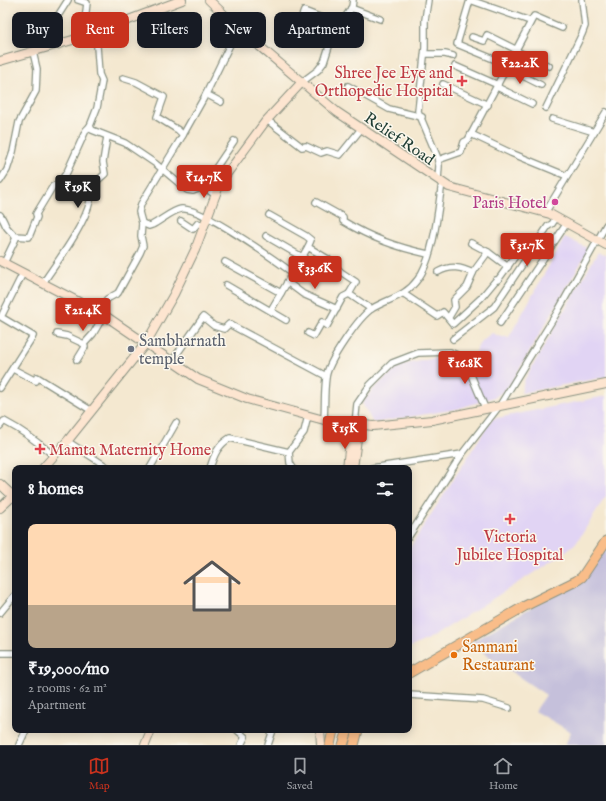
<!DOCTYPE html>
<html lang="en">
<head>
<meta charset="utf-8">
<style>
  :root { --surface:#171b24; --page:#242831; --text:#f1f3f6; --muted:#9ea1a6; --line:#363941; --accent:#c8321e }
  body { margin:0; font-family:"IM FELL English",serif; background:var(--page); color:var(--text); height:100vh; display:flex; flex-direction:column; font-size:15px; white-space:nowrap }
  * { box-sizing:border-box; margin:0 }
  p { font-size:13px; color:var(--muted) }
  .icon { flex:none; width:22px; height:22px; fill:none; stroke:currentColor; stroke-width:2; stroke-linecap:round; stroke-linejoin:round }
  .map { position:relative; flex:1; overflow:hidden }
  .details { position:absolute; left:12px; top:465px; width:400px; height:268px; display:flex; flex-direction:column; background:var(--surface); border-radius:8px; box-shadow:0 2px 10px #0003 }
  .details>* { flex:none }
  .hud { position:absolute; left:12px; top:12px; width:400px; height:36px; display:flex; gap:8px }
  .price { position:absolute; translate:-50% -34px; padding:0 9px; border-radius:4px; background:var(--accent); color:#fff; font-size:13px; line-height:26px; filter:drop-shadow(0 1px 2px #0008) }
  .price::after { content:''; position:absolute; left:50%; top:24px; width:12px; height:9px; margin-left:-6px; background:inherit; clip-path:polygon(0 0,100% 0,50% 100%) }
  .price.on { background:#222; color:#fff }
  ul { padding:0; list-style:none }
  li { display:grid; align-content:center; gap:8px; height:212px; padding:0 16px }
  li+li { border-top:1px solid var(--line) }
  li span { display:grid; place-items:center; height:124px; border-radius:8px; color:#555 }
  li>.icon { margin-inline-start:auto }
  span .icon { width:72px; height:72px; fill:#fffc; stroke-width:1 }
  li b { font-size:17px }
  h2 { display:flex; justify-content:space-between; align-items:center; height:48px; padding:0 16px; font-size:17px }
  .pill { padding:0 14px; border-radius:8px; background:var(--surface); box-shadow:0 2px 10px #0003; font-size:14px; line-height:36px }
  .pill.on { background:var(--accent); color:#fff }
  .tab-bar { display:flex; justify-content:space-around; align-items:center; height:56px; border-top:1px solid var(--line); background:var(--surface); font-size:11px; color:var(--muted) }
  .tab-bar a { display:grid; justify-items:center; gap:2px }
  .tab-bar .on { color:var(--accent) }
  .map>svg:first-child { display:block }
  .built { fill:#e1d4f4 }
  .industrial { fill:#c5c0db }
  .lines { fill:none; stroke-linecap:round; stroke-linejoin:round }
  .street-casing { stroke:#8a9282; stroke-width:8 }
  .secondary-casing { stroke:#8a9282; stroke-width:10 }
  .primary-casing { stroke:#8a9282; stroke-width:11 }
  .street { stroke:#fff; stroke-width:5.5 }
  .secondary { stroke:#fde5d0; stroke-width:8 }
  .primary { stroke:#f9bd89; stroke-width:9 }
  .health-dot { fill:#e0444e; stroke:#fbf7ec; stroke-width:1.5 }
  .hotel-dot { fill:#d1479c; stroke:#fbf7ec; stroke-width:1.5 }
  .worship-dot { fill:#6b7280; stroke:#fbf7ec; stroke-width:1.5 }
  .food-dot { fill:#e8710a; stroke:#fbf7ec; stroke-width:1.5 }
  .labels { text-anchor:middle; stroke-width:3; stroke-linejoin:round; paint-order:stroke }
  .health-label { font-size:16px; fill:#be3a42; stroke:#fbf7ec; text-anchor:end }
  .street-label { font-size:16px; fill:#1f3d34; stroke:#fbf7ec }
  .hotel-label { font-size:16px; fill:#b23c85; stroke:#fbf7ec; text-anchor:end }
  .worship-label { font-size:16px; fill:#5b616d; stroke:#fbf7ec; text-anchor:start }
  .food-label { font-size:16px; fill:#c56008; stroke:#fbf7ec; text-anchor:start }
</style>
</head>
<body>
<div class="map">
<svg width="606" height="745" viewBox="0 0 606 745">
  <rect width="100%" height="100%" fill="#fbf7ec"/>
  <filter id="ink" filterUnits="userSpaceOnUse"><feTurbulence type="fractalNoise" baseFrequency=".025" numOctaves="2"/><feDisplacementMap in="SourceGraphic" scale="8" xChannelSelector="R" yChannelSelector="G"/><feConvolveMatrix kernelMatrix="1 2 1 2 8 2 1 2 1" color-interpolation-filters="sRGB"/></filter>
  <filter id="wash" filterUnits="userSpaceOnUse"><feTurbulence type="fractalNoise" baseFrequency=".012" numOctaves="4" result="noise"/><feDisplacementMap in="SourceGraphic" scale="16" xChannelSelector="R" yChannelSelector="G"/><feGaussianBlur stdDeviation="0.9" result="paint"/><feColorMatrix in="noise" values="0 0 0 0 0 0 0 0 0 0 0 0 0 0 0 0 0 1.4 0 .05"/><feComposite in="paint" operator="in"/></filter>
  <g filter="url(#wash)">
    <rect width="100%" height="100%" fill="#f4e8d0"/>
    <g class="built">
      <path d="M565,237L589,249L512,382L504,391L495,397L457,409L373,423L362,403L373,389L400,365L436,358L461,359L466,369L481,341L492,333L501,337H509Z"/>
      <path d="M598,252L606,256V377L521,393L524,381Z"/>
      <path d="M606,396V496L577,542L560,556L434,636L409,648V549L492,419Z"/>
    </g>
    <path class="industrial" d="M606,548V745H565L571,732L535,711L546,695L469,643L548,598L579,584Z"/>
  </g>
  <g filter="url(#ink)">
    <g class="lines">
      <g class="street-casing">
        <g id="street">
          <path d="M78,0L87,3L83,37"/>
          <path d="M428,0L425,20V48L418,111L437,156L439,166L438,180"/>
          <path d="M470,0L457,44L508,65"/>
          <path d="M470,0L530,21"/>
          <path d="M351,8L380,19"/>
          <path d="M47,33L68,0"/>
          <path d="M295,34L304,11L340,25"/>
          <path d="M472,37L484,41L487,35L517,50"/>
          <path d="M516,51L549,66"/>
          <path d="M425,54H445L453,56"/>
          <path d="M455,66L498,85"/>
          <path d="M507,68L541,85"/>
          <path d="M123,78L136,82L164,97L157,117L178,130L183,135L141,204L139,212L142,223L149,226L152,225C160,221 173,210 181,209C200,206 275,260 293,273"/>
          <path d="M302,82L318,70L324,62L332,37L352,7L353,0"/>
          <path d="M443,84L488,105"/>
          <path d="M348,86L389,109L422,117"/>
          <path d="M497,87L532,104"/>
          <path d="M221,102L206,94L238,28"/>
          <path d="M546,108L582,34L585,26L582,0"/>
          <path d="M552,119L594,132"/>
          <path d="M267,120L302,147L306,146L321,153L327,151L340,155L361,129"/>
          <path d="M90,126L92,130L125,143L156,164L187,190L193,191L203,187L216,195"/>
          <path d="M471,134L511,153L567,176"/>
          <path d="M183,135L206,94"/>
          <path d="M438,160L461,152L464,142L468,140L534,16L562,28"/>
          <path d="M0,181L7,170L13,152L19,122L36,91L37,69L33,52"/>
          <path d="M203,187L234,141"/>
          <path d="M316,202L343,217V221C371,238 396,247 428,254"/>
          <path d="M545,213L606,112"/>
          <path d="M0,215C3,219 3,220 5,224C7,230 13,232 16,238L4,263"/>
          <path d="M269,215L306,236L311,240L308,247"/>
          <path d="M181,221L193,229L198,223L204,226"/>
          <path d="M15,236L29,237L37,217L36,214L53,186L58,185L67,172L86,130L90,126L97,108L102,81L99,74L96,32"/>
          <path d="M266,236L302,257"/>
          <path d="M488,252L508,267"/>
          <path d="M225,262L281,293"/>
          <path d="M438,272C451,265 461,267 473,273"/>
          <path d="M287,282L303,294L337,309"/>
          <path d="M43,283C57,262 85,225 90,201C91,197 89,191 91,186L105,174L103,162L107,137"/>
          <path d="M226,285L286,320"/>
          <path d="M404,294L437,316L443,312L453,324L481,298L496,280H498L516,255"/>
          <path d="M271,310L308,247L328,259L341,272L356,282L349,294L371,309"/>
          <path d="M99,313L107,299L118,293L140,253L143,246L141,236L142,223"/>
          <path d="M449,317L455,307L454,300L467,287L474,271L488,252L471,243"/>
          <path d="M500,323L567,223"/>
          <path d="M308,333L314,336L322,322L327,326L343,297L349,294"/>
          <path d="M57,334L67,336L84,344L93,334L104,315"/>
          <path d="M453,339L494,307L548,226L552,224L556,218"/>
          <path d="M77,360L85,347L84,344"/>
          <path d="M172,361L203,317L214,326L224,329L229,324L326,376"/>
          <path d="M13,369L36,381L37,377L92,411"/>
          <path d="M0,388L33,336L1,317L23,273"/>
          <path d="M324,420C325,406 324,392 326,378C327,363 360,315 373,308C390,298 405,297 418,279C434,257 438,210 442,182"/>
          <path d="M355,424L357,404L370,385L392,363L418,353L450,352L457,355L469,370L485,408"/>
          <path d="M0,426L4,421C23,431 38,442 54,456"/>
          <path d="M67,441L109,468"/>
          <path d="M289,452L304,432L308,416"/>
          <path d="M150,468L176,423"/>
          <path d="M210,468C214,455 218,445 230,438L289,452L290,463L293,468"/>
          <path d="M372,468L462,454"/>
          <path d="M409,536L462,454L500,405L558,311L606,225"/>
          <path d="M0,613L15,595"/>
          <path d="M0,653H15"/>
          <path d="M409,695L483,700L509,708"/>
          <path d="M237,730L245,737L241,745"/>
          <path d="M19,745L26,730"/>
          <path d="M268,745L273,730"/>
        </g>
      </g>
      <g class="secondary-casing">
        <g id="secondary">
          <path d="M209,0L238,28L337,112L449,187L550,214L606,245"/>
          <path d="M0,61L83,37L182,0"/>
          <path d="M0,261L104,315L198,379L247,399L324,420L373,426L432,420L606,384"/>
          <path d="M43,468L69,439L146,343L174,294L195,250L220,183L265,122L302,82"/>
          <path d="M347,468L352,423"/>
          <path d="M353,468L359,424"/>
          <path d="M0,484L15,498"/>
          <path d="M0,508L15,494"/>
          <path d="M320,730L321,745"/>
          <path d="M145,745L151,730"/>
        </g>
      </g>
      <g class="primary-casing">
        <g id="primary">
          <path d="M409,673L525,606L576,581L582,577L606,541"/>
          <path d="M330,745L333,730"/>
          <path d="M343,745L348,730"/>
          <path d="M354,745L358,730"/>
        </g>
      </g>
      <use href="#street" class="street"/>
      <use href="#secondary" class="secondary"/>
      <use href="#primary" class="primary"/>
    </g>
  </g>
  <g class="health-dot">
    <path d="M460 75h4v4h4v4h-4v4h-4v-4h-4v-4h4z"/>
    <path d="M38 443h4v4h4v4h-4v4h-4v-4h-4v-4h4z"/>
    <path d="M508 513h4v4h4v4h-4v4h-4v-4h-4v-4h4z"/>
  </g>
  <circle class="hotel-dot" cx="555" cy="202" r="4"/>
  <circle class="worship-dot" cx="131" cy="349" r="4"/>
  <circle class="food-dot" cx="454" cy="655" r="4"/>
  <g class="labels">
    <g class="health-label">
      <text x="453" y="78">Shree Jee Eye and<tspan x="453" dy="18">Orthopedic Hospital</tspan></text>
      <text x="49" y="455" text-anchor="start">Mamta Maternity Home</text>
      <text x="510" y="542" text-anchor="middle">Victoria<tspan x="510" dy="18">Jubilee Hospital</tspan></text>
    </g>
    <g class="street-label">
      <text transform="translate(400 138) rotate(34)" y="6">Relief Road</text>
    </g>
    <g class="hotel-label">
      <text x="547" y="208">Paris Hotel</text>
    </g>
    <g class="worship-label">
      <text x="139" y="346">Sambharnath<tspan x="139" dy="18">temple</tspan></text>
    </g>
    <g class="food-label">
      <text x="462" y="652">Sanmani<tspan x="462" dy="18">Restaurant</tspan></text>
    </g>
  </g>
</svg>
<b class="price" style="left:520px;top:85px">₹22.2K</b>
<b class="price" style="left:204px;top:199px">₹14.7K</b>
<b class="price on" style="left:78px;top:209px">₹19K</b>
<b class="price" style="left:527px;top:267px">₹31.7K</b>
<b class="price" style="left:315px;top:290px">₹33.6K</b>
<b class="price" style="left:83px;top:332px">₹21.4K</b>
<b class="price" style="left:465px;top:385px">₹16.8K</b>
<b class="price" style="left:345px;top:450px">₹15K</b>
<div class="hud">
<a class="pill">Buy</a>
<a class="pill on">Rent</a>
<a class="pill">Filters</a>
<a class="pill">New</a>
<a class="pill">Apartment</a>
</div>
<section class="details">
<h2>8 homes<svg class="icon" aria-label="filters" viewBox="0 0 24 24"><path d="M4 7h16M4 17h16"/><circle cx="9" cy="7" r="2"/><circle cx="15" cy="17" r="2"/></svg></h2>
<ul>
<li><span style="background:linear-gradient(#ffd9b3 65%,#b9a48a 0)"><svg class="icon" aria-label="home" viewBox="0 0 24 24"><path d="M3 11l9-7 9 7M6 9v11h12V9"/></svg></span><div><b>₹19,000/mo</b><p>2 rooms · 62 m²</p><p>Apartment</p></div></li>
</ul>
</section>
</div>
<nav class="tab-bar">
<a class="on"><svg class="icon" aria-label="map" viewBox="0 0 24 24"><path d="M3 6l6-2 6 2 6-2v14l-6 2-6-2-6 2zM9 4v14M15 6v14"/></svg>Map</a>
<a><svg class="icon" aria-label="saved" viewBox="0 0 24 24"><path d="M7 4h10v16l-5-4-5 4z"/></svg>Saved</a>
<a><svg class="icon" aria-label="home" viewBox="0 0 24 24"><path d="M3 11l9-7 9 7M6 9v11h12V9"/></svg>Home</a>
</nav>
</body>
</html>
